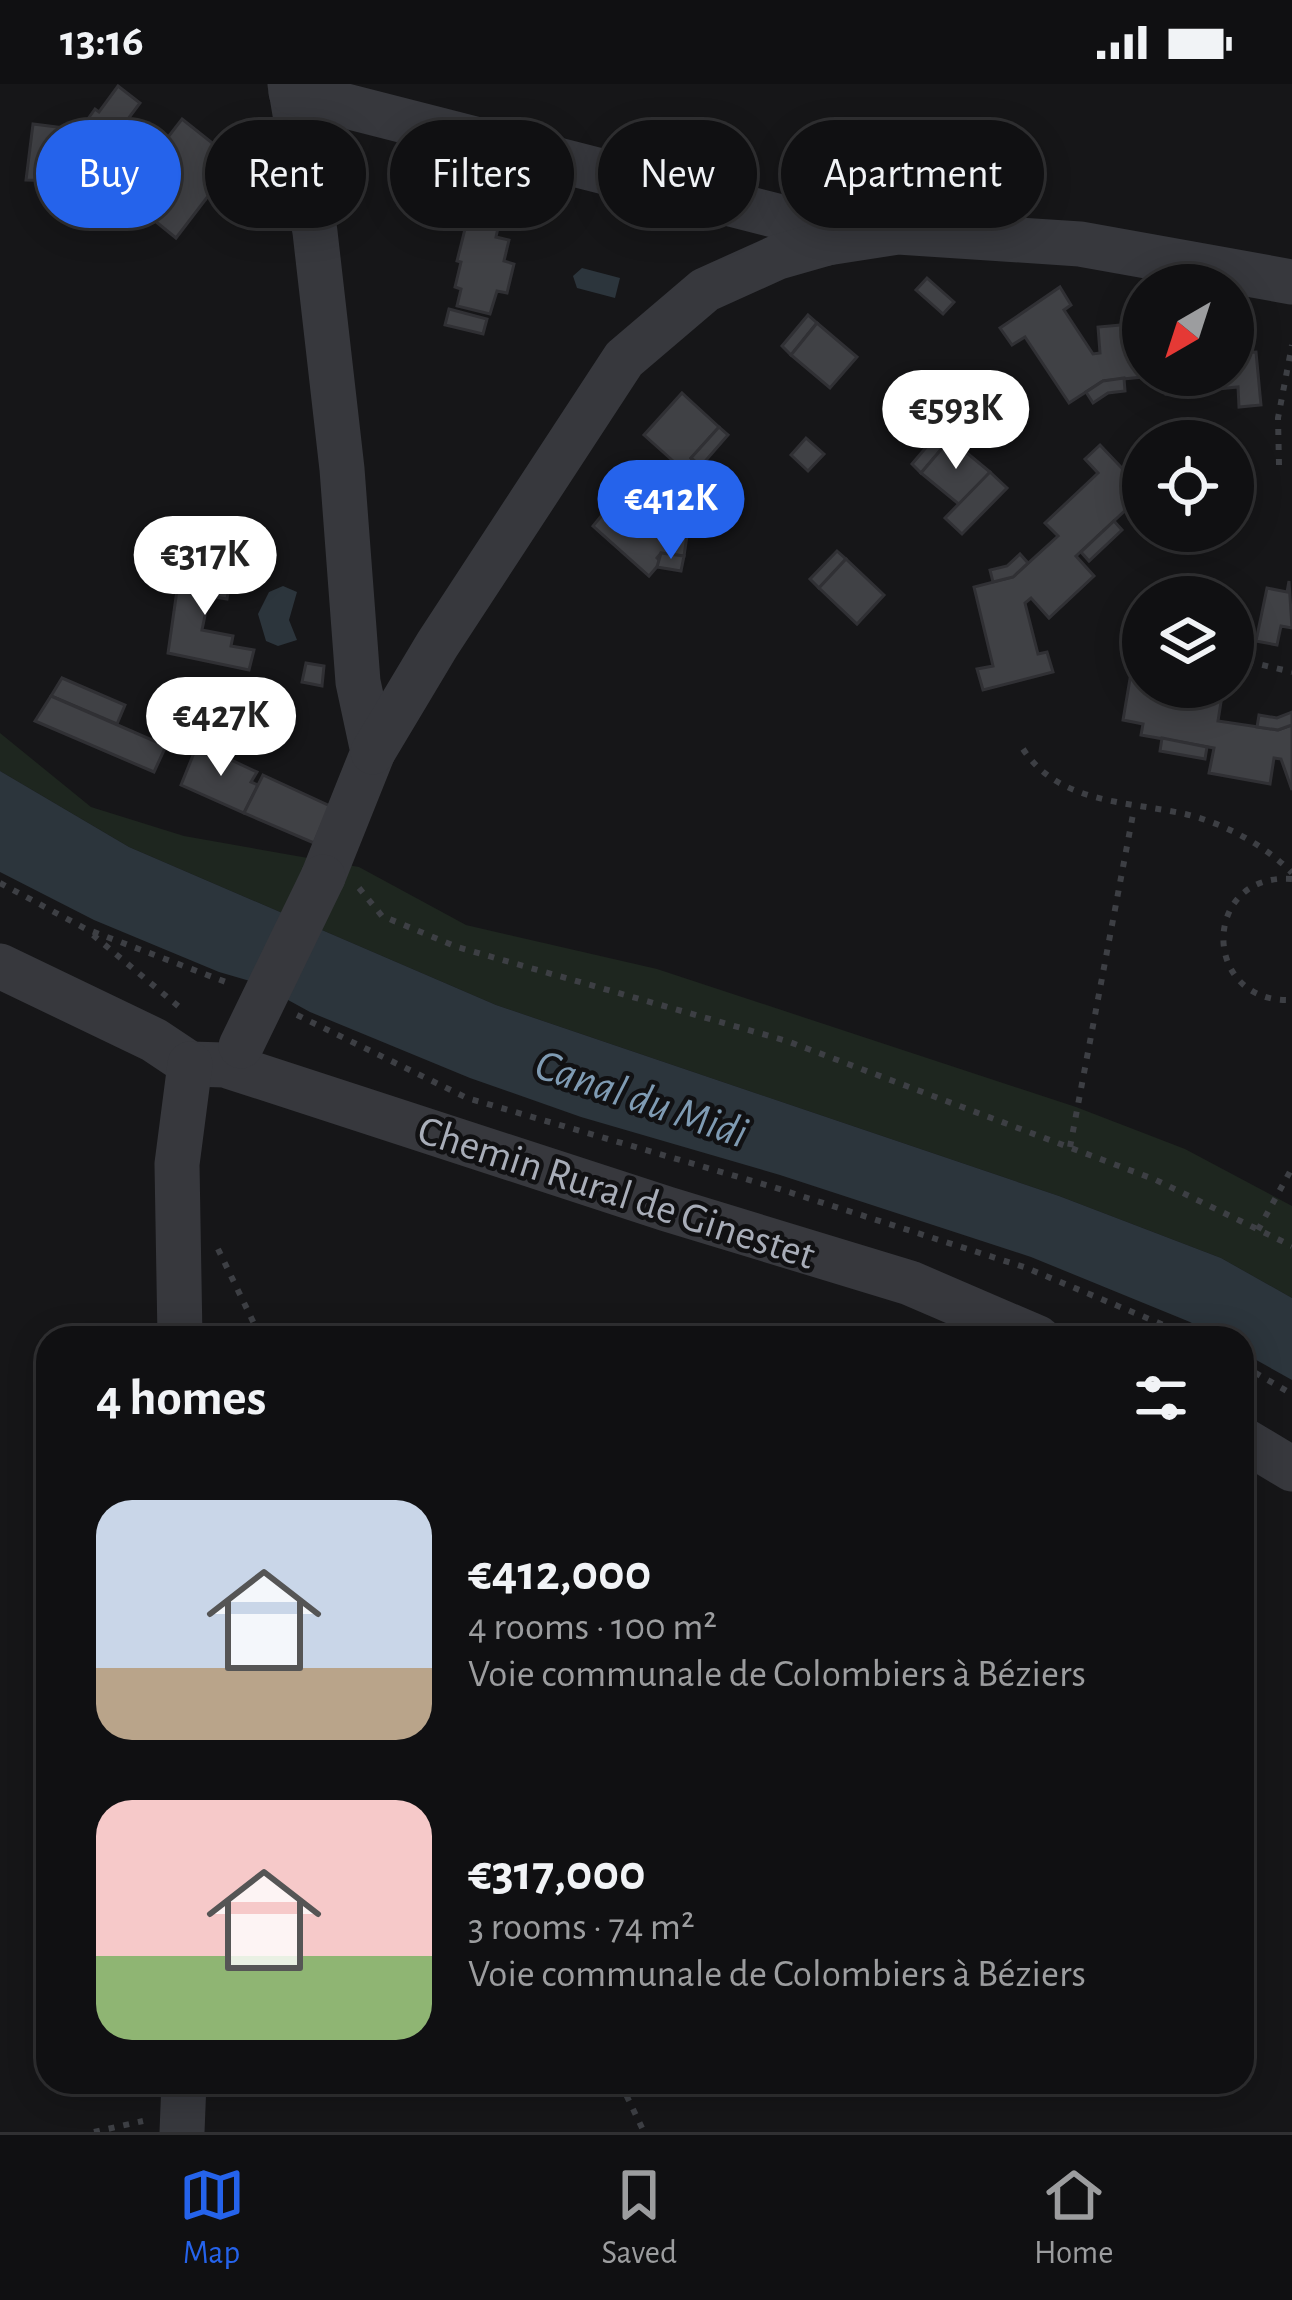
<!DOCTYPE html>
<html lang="en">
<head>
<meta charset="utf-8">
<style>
  :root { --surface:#101012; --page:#1e1e20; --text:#f1f3f6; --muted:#9c9d9f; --line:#303032; --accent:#2563eb }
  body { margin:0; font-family:"Alegreya Sans",sans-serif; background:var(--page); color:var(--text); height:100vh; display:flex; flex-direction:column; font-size:45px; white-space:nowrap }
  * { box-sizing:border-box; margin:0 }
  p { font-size:39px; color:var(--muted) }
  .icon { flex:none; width:66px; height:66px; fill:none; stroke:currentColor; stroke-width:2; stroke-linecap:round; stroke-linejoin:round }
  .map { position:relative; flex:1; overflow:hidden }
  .panel { position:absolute; left:36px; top:1242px; width:1218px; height:768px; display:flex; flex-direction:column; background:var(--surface); border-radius:36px; box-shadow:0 6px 30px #0003,0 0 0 3px var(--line) }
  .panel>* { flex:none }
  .banner { position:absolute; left:36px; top:36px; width:1221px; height:108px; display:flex; gap:24px }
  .needle { width:78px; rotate:219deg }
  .fabs { position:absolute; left:1122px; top:180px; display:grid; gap:24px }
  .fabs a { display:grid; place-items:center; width:132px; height:132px; border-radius:50%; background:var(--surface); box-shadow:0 6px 30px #0003,0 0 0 3px var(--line); font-size:60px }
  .price { position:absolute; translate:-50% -102px; padding:0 27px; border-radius:42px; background:#fff; color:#222; font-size:39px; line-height:78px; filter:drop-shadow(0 3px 6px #0008) }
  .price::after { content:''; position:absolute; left:50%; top:72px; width:36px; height:27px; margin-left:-18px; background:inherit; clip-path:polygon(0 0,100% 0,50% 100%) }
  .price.current { background:var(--accent); color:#fff }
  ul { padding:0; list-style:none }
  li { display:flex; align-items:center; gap:36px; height:300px; padding:0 60px }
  li span { display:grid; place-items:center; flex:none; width:336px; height:240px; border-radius:36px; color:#555 }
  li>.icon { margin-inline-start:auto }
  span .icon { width:144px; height:144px; fill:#fffc; stroke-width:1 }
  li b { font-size:51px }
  h2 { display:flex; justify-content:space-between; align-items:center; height:144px; padding:0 60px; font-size:51px }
  .chip { padding:0 42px; border-radius:54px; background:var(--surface); box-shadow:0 6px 30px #0003,0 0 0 3px var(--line); font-size:42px; line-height:108px }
  .chip.current { background:var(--accent); color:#fff }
  .status { display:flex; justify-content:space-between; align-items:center; height:84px; padding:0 60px; background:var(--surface); direction:ltr }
  .status svg { height:33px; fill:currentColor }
  .tab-bar { display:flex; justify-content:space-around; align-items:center; height:168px; border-top:3px solid var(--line); background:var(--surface); font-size:33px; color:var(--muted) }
  .tab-bar a { display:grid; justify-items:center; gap:6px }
  .tab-bar .current { color:var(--accent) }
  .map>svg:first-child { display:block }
  .green { fill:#1e261f }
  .water { fill:#2c353c }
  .building { fill:#404145; stroke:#303034; stroke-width:3 }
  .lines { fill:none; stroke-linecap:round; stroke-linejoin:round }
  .path { stroke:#3d3f44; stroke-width:6; stroke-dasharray:6 9; stroke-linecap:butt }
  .minor { stroke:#37383d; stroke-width:45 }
  .minor-bridge { stroke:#37383d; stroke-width:45 }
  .labels { text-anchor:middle; stroke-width:9; stroke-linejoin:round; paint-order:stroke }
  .street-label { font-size:42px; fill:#a8adb8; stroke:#111113 }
  .water-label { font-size:45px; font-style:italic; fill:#7f9bb3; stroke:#111113 }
</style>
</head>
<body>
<div class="status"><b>13:16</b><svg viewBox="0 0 49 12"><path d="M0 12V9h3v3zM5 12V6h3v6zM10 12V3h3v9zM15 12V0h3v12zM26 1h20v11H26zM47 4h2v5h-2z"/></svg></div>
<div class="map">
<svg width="1292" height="2048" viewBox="0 0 1292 2048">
  <rect width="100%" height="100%" fill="#161618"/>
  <path class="green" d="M0,649L91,723L184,752L359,783L466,841L657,885L1076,1023L1185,1065L1292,1122V1214L1221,1174L1059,1112L496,921L129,763L0,687Z"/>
  <g class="water">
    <path d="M582,184L620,194L615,214L577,204L573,192Z"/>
    <path d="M283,502L297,508L289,536L297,556L278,562L266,557L258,530L269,508Z"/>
    <path d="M0,687L129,763L496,921L1059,1112L1221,1174L1292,1214V1296L1242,1268V1254H1218L1190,1238L1031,1173L780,1091L581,1033L470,994L310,928L257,899L219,888L94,836L0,788Z"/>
  </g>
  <g class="building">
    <path d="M118,2L140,19L107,63L111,68L105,129L90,135L66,122L68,97L26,96L33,40L80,46L95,25L99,28Z"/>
    <path d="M182,35L235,77L176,154L123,111Z"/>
    <path d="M467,137L498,144L496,153L509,156L504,177L514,180L507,209L497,207L490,230L457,222L461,205L455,203L461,178L457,177Z"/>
    <path d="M927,194L954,218L943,230L916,206Z"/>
    <path d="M1060,203L1071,221L1064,226L1093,270L1100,269L1098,243L1143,239V291H1233V258L1235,269L1256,268L1261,321L1239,323L1238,303L1166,310L1164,291L1103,297L1069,319L1025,253L1012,261L1000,244Z"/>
    <path d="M449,225L487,235L483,250L445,241Z"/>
    <path d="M808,231L817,239L791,271L782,262Z"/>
    <path d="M817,239L857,273L830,304L791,271Z"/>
    <path d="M1124,294L1125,307L1108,309L1093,319L1086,308L1103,297Z"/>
    <path d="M682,309L719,343L691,374L701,382L691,393L644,351Z"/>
    <path d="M719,343L728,351L701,382L691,374Z"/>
    <path d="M940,347L950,355L921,389L912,380Z"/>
    <path d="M806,354L824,370L808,387L791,371Z"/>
    <path d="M950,355L990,388L961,422L921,389Z"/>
    <path d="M1100,361L1137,400L1122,414L1130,422L1076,472L1094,492L1049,534L1031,514L1025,519L1038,570L1047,568L1053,588L983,606L977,585L993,582L974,503L1013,493L1058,452L1045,439L1098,389L1085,375Z"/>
    <path d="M990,388L1007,404L962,450L945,434Z"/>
    <path d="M620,409L656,439L688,445L684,472L661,469L657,474L661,478L649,492L593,442Z"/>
    <path d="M1114,437L1122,446L1089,477L1081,468Z"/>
    <path d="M837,467L846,475L819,504L810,495Z"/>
    <path d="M229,468L231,486H226L223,497L230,498L227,515L209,512L202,546L233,552L231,562L254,566L249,586L168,569L178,499L198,504L199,472Z"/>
    <path d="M661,469L684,472L681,487L657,483Z"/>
    <path d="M1020,470L1028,479L1013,493L993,498L990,486L1007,482Z"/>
    <path d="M846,475L884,511L857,540L819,504Z"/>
    <path d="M1289,497L1292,544L1281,542L1277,561L1256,557L1267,504L1287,508Z"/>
    <path d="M306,579L324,582L322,602L302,598Z"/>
    <path d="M1132,583L1143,585V603H1151L1150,606L1221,618L1218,637L1278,646L1292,641V706L1281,675L1274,674L1270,700L1209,689L1214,664L1141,651L1143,640L1123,636Z"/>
    <path d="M62,594L125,621L117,640L51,612Z"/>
    <path d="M51,612L166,662L154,688L35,637Z"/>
    <path d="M1292,628V641L1278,646L1257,643L1259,631L1277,634Z"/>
    <path d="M1162,654L1207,663L1205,675L1160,667Z"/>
    <path d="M196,664L214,668L257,688L251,698L258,701L244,729L181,701Z"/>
    <path d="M263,691L330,722L314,759L244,729Z"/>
  </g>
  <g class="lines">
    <g class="path">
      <path d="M1279,381L1278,334L1292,261"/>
      <path d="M1127,538L1143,545"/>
      <path d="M1233,574L1292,588"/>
      <path d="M1023,665C1059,720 1127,717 1185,730C1223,739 1265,761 1292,789"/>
      <path d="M1292,795C1201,788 1200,920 1292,916"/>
      <path d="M0,799L86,845L231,900"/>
      <path d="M359,804L382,832L457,863L787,957L1156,1096L1292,1162"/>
      <path d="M93,851L184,927"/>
      <path d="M297,931L467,1014L773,1103L1024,1183L1195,1254"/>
      <path d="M1070,1063L1134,725"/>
      <path d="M1258,1146L1292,1084"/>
      <path d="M218,1165L261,1254"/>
      <path d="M1242,1281L1292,1310"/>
      <path d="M620,1998L644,2048"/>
      <path d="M94,2048L143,2037"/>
    </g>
    <g class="minor">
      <path d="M290,0L315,148L342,385L358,598L373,668L323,793"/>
      <path d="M291,8L789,135L827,159"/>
      <path d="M373,668L437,561L624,275L705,206L778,173L827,159L898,148L1080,160L1292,198"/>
      <path d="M0,882L154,956L190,980"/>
      <path d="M190,980L225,981L667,1125L910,1199L1038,1254"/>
      <path d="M180,1254L177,1080L190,980"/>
      <path d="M1242,1355L1292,1385"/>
      <path d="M182,2048L184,1998"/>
    </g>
    <path class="minor-bridge" d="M241,962L323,793"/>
  </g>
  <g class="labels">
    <g class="street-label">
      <text transform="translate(617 1107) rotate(18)" y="15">Chemin Rural de Ginestet</text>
    </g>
    <g class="water-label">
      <text transform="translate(642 1013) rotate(19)" y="16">Canal du Midi</text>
    </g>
  </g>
</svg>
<div class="fabs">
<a><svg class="needle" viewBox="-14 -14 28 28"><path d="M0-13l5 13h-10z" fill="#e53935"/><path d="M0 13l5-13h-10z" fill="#9c9d9f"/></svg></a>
<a><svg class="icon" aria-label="locate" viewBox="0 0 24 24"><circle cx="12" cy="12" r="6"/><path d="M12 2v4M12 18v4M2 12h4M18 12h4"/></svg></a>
<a><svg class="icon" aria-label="layers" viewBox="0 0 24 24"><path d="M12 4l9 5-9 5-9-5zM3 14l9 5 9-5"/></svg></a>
</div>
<b class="price" style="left:956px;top:388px">€593K</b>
<b class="price current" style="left:671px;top:478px">€412K</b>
<b class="price" style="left:205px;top:534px">€317K</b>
<b class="price" style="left:221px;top:695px">€427K</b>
<div class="banner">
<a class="chip current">Buy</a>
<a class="chip">Rent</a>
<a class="chip">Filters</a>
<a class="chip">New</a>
<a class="chip">Apartment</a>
</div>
<section class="panel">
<h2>4 homes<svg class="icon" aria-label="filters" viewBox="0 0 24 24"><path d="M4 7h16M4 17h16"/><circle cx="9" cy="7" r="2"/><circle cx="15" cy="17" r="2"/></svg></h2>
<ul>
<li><span style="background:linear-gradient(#c9d6e8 70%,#b9a48a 0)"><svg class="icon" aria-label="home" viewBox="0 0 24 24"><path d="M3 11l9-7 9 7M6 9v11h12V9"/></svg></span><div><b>€412,000</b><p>4 rooms · 100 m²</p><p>Voie communale de Colombiers à Béziers</p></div></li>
<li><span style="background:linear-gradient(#f6c9c9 65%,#8fb573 0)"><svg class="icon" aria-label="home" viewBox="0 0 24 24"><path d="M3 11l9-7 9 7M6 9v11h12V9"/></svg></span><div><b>€317,000</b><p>3 rooms · 74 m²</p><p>Voie communale de Colombiers à Béziers</p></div></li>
</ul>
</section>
</div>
<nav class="tab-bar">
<a class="current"><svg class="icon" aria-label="map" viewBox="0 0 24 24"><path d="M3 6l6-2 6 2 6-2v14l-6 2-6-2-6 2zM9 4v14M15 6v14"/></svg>Map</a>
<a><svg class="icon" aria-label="saved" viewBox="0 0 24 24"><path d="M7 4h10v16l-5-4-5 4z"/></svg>Saved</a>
<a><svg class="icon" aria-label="home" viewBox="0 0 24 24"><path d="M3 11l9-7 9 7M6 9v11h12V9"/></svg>Home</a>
</nav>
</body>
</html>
